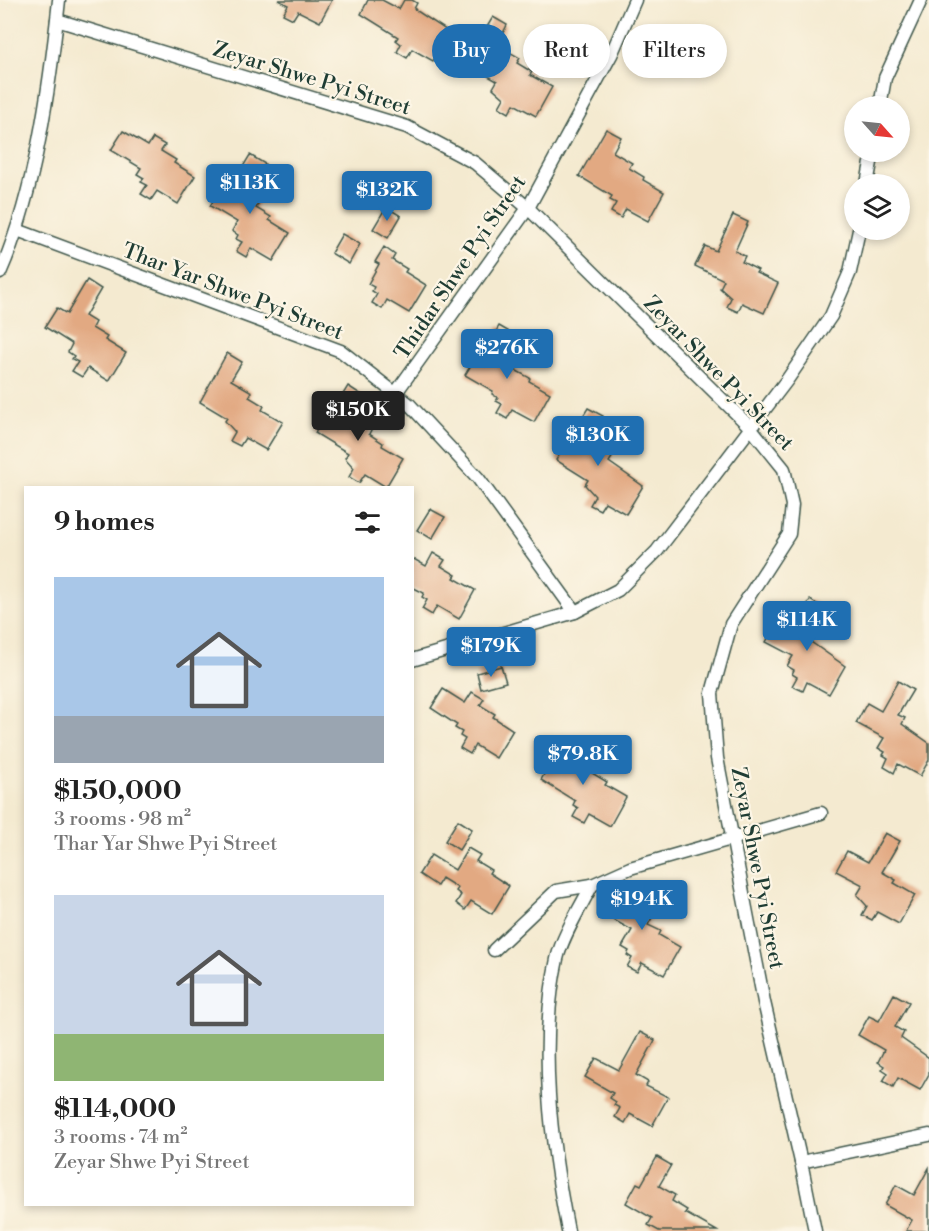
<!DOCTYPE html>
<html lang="en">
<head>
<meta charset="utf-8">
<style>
  :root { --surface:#fff; --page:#f6f6f6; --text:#222; --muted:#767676; --accent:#1f6fb2 }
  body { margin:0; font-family:"Libre Bodoni",serif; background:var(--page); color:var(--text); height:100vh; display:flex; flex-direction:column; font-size:22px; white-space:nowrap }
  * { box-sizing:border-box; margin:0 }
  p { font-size:20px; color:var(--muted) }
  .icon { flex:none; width:33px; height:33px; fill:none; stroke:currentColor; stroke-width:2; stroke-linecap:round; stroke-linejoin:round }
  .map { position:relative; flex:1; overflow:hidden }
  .details { position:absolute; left:24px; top:486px; width:390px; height:720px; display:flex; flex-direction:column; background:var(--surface); border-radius:0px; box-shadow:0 3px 9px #0003 }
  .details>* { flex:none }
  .banner { position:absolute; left:432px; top:24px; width:406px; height:54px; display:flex; gap:12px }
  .needle { width:39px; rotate:117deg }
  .fabs { position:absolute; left:844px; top:96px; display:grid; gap:12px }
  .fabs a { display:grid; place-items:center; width:66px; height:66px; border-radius:50%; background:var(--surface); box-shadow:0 3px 9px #0003; font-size:30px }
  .price { position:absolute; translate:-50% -51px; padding:0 14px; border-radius:6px; background:var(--accent); color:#fff; font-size:20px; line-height:39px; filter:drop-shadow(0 2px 3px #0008) }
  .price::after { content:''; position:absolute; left:50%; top:36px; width:18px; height:14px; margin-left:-9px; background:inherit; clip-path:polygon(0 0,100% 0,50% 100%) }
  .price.selected { background:#222; color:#fff }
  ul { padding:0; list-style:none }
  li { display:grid; align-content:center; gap:12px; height:318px; padding:0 30px }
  li span { display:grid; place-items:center; height:186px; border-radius:0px; color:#555 }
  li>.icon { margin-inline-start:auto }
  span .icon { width:108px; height:108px; fill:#fffc; stroke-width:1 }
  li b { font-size:26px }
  h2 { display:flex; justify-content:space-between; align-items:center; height:72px; padding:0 30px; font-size:26px }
  .chip { padding:0 21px; border-radius:27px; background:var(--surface); box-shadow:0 3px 9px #0003; font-size:21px; line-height:54px }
  .chip.selected { background:var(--accent); color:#fff }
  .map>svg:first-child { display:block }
  .building { fill:#e2a982 }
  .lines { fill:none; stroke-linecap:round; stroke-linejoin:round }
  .minor-casing { stroke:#3f574b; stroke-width:15 }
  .minor { stroke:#fff; stroke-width:12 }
  .labels { text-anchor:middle; stroke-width:4.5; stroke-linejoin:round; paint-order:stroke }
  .street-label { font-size:21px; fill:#1f3d34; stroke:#fcf5e5 }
</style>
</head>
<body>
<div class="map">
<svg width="929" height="1231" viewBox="0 0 929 1231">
  <rect width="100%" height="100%" fill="#fcf5e5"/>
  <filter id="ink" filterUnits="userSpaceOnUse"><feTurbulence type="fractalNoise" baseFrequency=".0167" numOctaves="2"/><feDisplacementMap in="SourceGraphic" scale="12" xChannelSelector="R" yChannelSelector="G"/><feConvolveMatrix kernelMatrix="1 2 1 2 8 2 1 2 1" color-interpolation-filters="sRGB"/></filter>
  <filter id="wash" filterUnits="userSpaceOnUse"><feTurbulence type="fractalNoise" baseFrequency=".008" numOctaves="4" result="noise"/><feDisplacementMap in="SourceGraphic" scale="24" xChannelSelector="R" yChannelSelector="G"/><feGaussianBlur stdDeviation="1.35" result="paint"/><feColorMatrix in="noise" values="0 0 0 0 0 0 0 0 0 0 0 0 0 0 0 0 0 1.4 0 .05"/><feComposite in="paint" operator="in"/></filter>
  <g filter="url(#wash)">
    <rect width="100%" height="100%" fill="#f4ead0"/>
    <g id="blocks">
      <g class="building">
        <path d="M278,0H332L320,22L298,11L293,19L283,14L288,5Z"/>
        <path d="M368,0H382L399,9L404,0H412L417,3L414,9L449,32L433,61L412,49L407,58L397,52L401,44L396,40L398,37L361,14Z"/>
        <path d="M493,17L507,25L497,45L520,58L517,63L532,72L530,75L552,87L536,116L514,104L509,113L499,107L504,98L493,88L497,81L465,63Z"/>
        <path d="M606,129L621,137L613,152L632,163L629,168L644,177L643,180L664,192L648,221L626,209L621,218L611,212L616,203L610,200L612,196L579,176Z"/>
        <path d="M123,131L148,146L153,138L165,145L161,151L176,160L174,163L195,176L178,204L157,191L151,200L141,194L147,185L141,182L144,178L137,174L141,168L111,150Z"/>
        <path d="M250,155L265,164L246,194L259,202L256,208L271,217L269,220L290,233L273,261L251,248L246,257L236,251L242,242L236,239L238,235L232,231L237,222L210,206L222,186L229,190Z"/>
        <path d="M386,207L401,216L388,238L373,229Z"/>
        <path d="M733,215L748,222L735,251L745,256L742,262L758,270L756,273L778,283L764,313L742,303L738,312L727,307L731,298L720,288L724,280L695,266L705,246L716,251Z"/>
        <path d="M342,234L360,244L349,264L331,253Z"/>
        <path d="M384,247L395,255L392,260L407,269L405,272L426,285L409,313L387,300L382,309L372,303L377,294L372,291L374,287L368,284L379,264L375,262Z"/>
        <path d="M87,280L101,289L85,316L95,322L92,328L107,337L105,340L126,353L109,381L88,368L82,377L72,371L78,362L72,359L74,356L68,352L72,344L45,327L57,308L67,314Z"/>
        <path d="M499,326L513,334L502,355L519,364L515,370L530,378L529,381L550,393L534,422L512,410L507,419L497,413L502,404L496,401L498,398L492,394L493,391L465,375L477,355L481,358Z"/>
        <path d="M227,353L242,362L231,380L252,392L249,397L264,406L262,410L283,422L266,450L245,438L240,446L230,441L235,432L225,421L227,418L200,402Z"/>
        <path d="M348,386L362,395L350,416L372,428L369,434L383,443L382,446L403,458L386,487L365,474L359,483L349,477L354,468L345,458L348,453L315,433L327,414L330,416Z"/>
        <path d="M588,408L603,416L588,441L613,456L609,462L643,486L626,514L605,502L600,510L590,505L595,496L585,485L588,480L556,460Z"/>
        <path d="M430,509L445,517L432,539L417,530Z"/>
        <path d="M433,553L445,560L441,566L456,575L454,578L475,590L459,619L437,606L432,615L422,609L427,600L422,597L424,593L412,587V558L426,566Z"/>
        <path d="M810,600L825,609L810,634L814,636L811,642L845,666L829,694L807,682L803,691L792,686L797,677L792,674L794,670L787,666L793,656L766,642L777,622L793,630Z"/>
        <path d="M501,666L506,682L481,689L477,673Z"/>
        <path d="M898,681L913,690L898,715L905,718L902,724L929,743V760L920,776L898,764L894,773L884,767L888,758L883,755L885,752L878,748L884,738L856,723L867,703L881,711Z"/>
        <path d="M443,689L465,703L472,692L484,699L480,705L495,714L493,717L513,730L496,758L475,745L470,754L460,748L465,739L460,736L462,732L455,728L457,725L431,708Z"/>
        <path d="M573,737L588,745L580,759L595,768L592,773L607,782L605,785L626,797L610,826L589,814L584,823L573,817L578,808L573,805L575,801L541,780L552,760L558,763Z"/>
        <path d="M458,820L472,829L459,850L445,841Z"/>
        <path d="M885,833L900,841L882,872L896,880L894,883L915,895L899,924L877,912L872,920L862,915L867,906L857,895L863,885L836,871L847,851L868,862Z"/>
        <path d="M468,848L480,855L476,861L491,870L489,873L509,886L492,914L471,901L465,910L456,903L461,895L456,891L458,888L442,878L437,886L419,874L431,855L455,870Z"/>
        <path d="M652,883L667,891L648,925L661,931L659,935L680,947L664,975L642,963L637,972L627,967L632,958L627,955L629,951L622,947L632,930L599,912L610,892L639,908Z"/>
        <path d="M894,994L909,1002L895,1027L904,1032L901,1038L929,1058V1074L920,1090L898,1078L893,1087L883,1081L888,1073L882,1069L884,1066L878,1062L884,1050L858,1035L869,1016L879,1021Z"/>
        <path d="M640,1032L655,1040L636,1075L648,1082L646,1086L668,1097L652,1126L630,1114L625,1123L615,1117L620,1108L614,1105L616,1102L610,1098L613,1093L585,1077L596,1058L619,1070Z"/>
        <path d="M657,1157L671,1165L659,1186L675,1195L672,1201L687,1210L685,1213L717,1231H659L648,1225L652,1218L626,1203L637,1183L641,1185Z"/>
        <path d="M929,1168V1231H906L912,1220L885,1205L896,1185L914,1195Z"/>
      </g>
    </g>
  </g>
  <g filter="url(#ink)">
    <use href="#blocks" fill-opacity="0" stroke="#3f574b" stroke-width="1.5"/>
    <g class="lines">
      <g class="minor-casing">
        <g id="minor">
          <path d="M57,20L407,127L475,163L528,208L750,427L784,469L792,505L789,534L731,624L712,693L717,758L764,1002L801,1162"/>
          <path d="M880,106L885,78L921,0"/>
          <path d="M867,184L873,152"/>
          <path d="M17,230L341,351L410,405L478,478L575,612"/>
          <path d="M0,273C35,194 50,86 59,0"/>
          <path d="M395,394L528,208L611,55L635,0"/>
          <path d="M412,660L575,612L618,590L657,551L787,380L831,316L850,272L859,230"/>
          <path d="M494,950L556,891L592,885"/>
          <path d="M568,1231C551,1145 538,1045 557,959C562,937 581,906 592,885L630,868L821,813"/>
          <path d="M815,1231L801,1162L929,1135"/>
        </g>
      </g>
      <use href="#minor" class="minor"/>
    </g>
  </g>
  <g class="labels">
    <g class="street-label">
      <text transform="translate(312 78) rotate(17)" y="7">Zeyar Shwe Pyi Street</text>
      <text transform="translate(460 267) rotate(-56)" y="7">Thidar Shwe Pyi Street</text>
      <text transform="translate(233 291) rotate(21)" y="7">Thar Yar Shwe Pyi Street</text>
      <text transform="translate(719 373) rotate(46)" y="7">Zeyar Shwe Pyi Street</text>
      <text transform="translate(758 868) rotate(79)" y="7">Zeyar Shwe Pyi Street</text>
    </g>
  </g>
</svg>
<div class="fabs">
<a><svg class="needle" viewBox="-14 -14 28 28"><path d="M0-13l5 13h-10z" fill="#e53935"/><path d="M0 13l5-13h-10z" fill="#767676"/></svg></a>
<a><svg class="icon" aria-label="layers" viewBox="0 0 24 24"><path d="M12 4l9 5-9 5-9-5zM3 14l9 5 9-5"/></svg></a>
</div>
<b class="price" style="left:250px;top:215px">$113K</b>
<b class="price" style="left:387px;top:222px">$132K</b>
<b class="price" style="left:507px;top:380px">$276K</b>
<b class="price selected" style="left:358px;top:442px">$150K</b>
<b class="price" style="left:598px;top:467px">$130K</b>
<b class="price" style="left:807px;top:652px">$114K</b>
<b class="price" style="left:491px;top:678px">$179K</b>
<b class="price" style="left:583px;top:786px">$79.8K</b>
<b class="price" style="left:642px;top:931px">$194K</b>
<div class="banner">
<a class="chip selected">Buy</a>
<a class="chip">Rent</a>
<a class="chip">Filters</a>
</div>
<section class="details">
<h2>9 homes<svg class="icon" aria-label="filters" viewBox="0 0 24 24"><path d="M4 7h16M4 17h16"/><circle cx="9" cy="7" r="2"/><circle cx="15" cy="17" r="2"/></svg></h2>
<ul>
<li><span style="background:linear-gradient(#a9c7e8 75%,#9aa5b1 0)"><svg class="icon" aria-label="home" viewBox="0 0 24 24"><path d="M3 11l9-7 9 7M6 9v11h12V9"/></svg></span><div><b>$150,000</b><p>3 rooms · 98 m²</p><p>Thar Yar Shwe Pyi Street</p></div></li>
<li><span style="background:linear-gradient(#c9d6e8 75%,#8fb573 0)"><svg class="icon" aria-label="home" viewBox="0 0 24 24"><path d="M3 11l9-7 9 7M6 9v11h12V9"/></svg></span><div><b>$114,000</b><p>3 rooms · 74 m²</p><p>Zeyar Shwe Pyi Street</p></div></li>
</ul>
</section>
</div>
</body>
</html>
